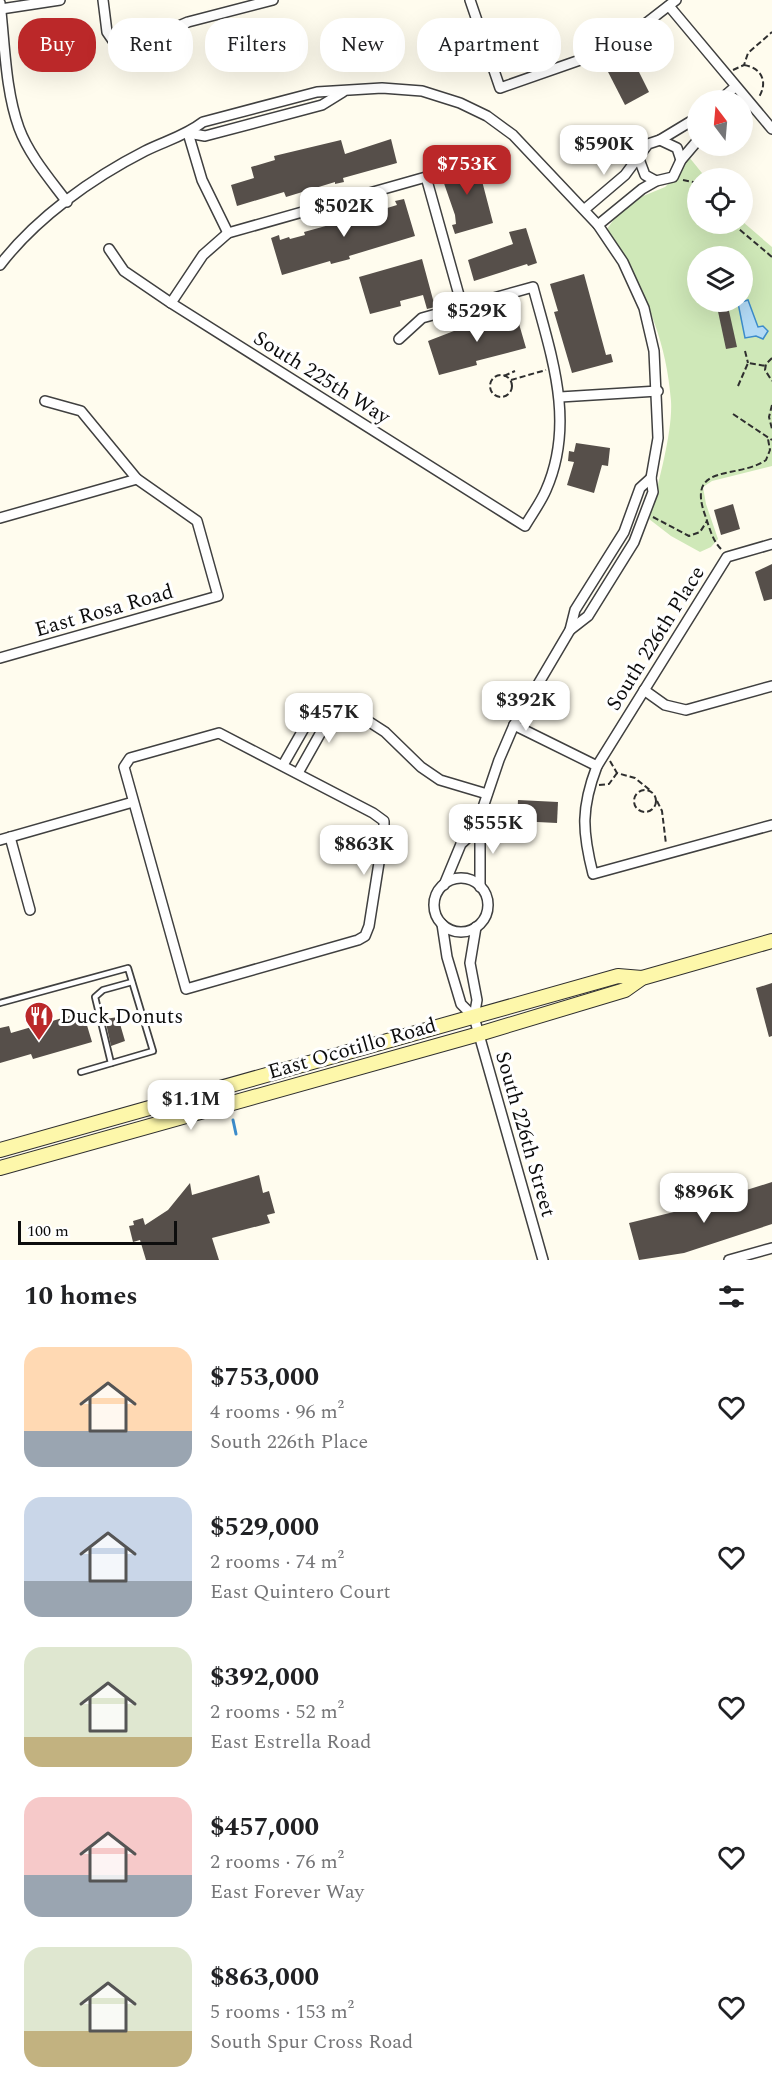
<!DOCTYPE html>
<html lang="en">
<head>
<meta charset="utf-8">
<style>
  :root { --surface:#fff; --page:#f2f2f2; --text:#202124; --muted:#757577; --accent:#bb2829 }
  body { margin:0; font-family:Spectral,serif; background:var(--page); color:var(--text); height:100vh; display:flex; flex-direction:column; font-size:22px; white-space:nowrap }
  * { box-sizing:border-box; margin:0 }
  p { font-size:20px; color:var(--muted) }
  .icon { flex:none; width:33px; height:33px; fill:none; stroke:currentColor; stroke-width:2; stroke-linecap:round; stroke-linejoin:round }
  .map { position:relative; height:1260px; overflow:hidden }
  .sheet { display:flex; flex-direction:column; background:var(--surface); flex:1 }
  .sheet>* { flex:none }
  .hud { position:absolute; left:18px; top:18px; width:736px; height:54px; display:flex; gap:12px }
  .needle { width:39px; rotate:344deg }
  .buttons { position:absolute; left:687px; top:90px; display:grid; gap:12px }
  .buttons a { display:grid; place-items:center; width:66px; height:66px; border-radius:50%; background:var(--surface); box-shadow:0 6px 24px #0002; font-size:30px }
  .scale { position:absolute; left:18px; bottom:15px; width:159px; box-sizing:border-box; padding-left:6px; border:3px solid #0d0d0d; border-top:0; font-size:16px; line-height:21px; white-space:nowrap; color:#0d0d0d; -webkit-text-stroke:4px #fff; paint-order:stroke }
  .price { position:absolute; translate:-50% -51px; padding:0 14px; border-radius:12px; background:#fff; color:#222; font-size:20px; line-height:39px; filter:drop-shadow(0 2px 3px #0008) }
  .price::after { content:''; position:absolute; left:50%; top:36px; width:18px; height:14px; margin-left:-9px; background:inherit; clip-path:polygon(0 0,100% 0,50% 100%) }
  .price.active { background:var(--accent); color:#fff }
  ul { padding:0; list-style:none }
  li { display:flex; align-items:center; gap:18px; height:150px; padding:0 24px }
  li span { display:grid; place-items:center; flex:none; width:168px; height:120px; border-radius:18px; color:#555 }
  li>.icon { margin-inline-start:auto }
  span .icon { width:72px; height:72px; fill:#fffc; stroke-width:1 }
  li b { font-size:26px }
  h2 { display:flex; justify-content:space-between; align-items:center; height:72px; padding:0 24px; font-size:26px }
  .chip { padding:0 21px; border-radius:24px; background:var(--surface); box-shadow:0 6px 24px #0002; font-size:21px; line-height:54px }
  .chip.active { background:var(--accent); color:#fff }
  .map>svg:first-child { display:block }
  .green { fill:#cfe8b8; fill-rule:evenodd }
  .water { fill:#b3daf5; stroke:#3c8ccb; stroke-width:1.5 }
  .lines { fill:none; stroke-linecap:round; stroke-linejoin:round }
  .stream { stroke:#3c8ccb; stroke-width:3 }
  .building { fill:#564f4a }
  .service-casing { stroke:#404040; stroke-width:8 }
  .minor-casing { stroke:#404040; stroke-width:12 }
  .secondary-casing { stroke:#2f2f2f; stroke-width:16 }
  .path { stroke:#2f2f2f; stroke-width:2; stroke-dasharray:6 3; stroke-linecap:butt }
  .service { stroke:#fff; stroke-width:4.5 }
  .minor { stroke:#fff; stroke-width:9 }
  .secondary { stroke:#fdf7aa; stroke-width:14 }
  .labels { text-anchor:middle; stroke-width:6; stroke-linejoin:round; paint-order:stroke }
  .street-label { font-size:21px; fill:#0d0d0d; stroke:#fff }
  .poi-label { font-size:21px; fill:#0d0d0d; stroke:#fff; text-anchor:start }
</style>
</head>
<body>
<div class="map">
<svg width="772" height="1260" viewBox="0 0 772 1260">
  <rect width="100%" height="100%" fill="#fffcee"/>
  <path class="green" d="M689,157L706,178H698V224L743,222L772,247V466L712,481L703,487L706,504L718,539L711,547L700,552L671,536L649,519C657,488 673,432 671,401C666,334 641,285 607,229L617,215L636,199L665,187L677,176ZM698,256H742V302H698Z"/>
  <path class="water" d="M748,300L758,327L763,326L768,331L763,339L756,336L745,338L738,303Z"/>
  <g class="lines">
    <path class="stream" d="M233,1120L236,1134"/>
  </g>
  <g class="building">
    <path d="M632,58L649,92L625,105L606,68Z"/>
    <path d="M391,139L397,163L343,178L344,182L335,184V182L286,197L284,192L237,206L231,185L254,178L251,167L275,160L274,156L341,140L345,154Z"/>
    <path d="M476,158L493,223L455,234L452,225L456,224L455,215L439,169Z"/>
    <path d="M404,199L415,236L349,256L350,259L331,264L330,261L282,275L271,238L279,235L280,240L289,237L290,239L305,235L304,232L351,219L350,215L358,212L373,208L374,212L397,205L395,201Z"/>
    <path d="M526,228L537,263L528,266L527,264L474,281L468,260L513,244L509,232Z"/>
    <path d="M422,259L435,307L427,309L423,295L400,301L401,306L370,314L359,277Z"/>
    <path d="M584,274L606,355L611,354L613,362L572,373L554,312L558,311L550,284Z"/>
    <path d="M716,302H727L737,347L726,349Z"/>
    <path d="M515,310L526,348L476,361L477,365L439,375L428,341L472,324L471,320L480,317L482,322L490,320L491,322L507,317L506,313Z"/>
    <path d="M576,443L610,448L608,466L602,465L594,493L567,485L574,462L568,461L569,451L574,452Z"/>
    <path d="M733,504L740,529L721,535L714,510Z"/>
    <path d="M772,564V599L764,601L755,572Z"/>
    <path d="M518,800L558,802L557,823L517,821Z"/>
    <path d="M772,983V1036L769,1037L756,988Z"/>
    <path d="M83,1012L92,1042L33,1059L31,1054L0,1063V1028L9,1026L11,1033Z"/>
    <path d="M118,1017L125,1041L111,1046L105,1019Z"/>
    <path d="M259,1175L263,1193L269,1191L275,1213L267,1215L270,1223L212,1238L219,1260H146L140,1240L133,1242L129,1226L134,1225L133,1221L143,1218L145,1225L168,1210L190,1183L192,1195Z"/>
    <path d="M772,1182V1224L684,1253L639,1260L629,1223L686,1209Z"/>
  </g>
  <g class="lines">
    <g class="service-casing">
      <g id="service">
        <path d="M0,1003L128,968L153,1051L81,1072"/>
        <path d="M111,1063L95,997L103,990L132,982"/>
      </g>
    </g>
    <g class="minor-casing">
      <g id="minor">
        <path d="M103,0L107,32L116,45L137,44L188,22L273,0"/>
        <path d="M470,0L500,88L600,53L636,31L676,0"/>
        <path d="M0,3C5,44 5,89 19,128C29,155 49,178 67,202"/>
        <path d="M669,6L772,129"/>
        <path d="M1,9L60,0"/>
        <path d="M720,100L735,87"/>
        <path d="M188,133L205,136L322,105L343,92"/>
        <path d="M188,133L202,180L228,233"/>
        <path d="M660,140L677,148L681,160"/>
        <path d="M639,159L645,175L656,181"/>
        <path d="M585,209L625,175L648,144L660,140L698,117"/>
        <path d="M598,225L642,189L656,181L673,177L681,160L698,140"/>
        <path d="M109,249L124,271L171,303L525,526C532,514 541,502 546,490C576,422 551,355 533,287L422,318L399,339"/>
        <path d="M0,265C36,218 92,178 145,151C165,141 185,136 203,122L317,92L382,88L422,91L460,103L487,116L513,135L598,225L623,262L644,308L654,351L658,438L651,478L653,492L634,542L588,616L570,630"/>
        <path d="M171,303L203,255L228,233L426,177L462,306"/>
        <path d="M560,397L658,391"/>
        <path d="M0,518L137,479"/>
        <path d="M772,544L727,557L597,766C581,808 582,831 593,874L772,825"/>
        <path d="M0,658L218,596L197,521L137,479L81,411L45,401"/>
        <path d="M644,690L665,705L686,710L772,686"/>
        <path d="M514,725L597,766"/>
        <path d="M219,733L373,813L384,821V831L369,926L365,936L358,940L186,989L124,767L130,758Z"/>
        <path d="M283,765L311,716L331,707L354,712L385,732L421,767L440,780L487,794"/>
        <path d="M298,773L325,725L340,710"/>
        <path d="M475,831L480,841V887"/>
        <path d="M10,837L30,910"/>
        <path d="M0,840L133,802"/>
        <circle cx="461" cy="905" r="27"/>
        <path d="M444,885L461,844L475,831L499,760L514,725L570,630L575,610L624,532L640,488L651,478"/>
        <path d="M442,924L447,957L461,1004L474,1017"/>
        <path d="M476,927L470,963L477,1000L474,1017L543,1260"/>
        <path d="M729,1260L772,1248"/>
      </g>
    </g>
    <g class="secondary-casing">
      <g id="secondary">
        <path d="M0,1150L618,976L642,978"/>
        <path d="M0,1168L479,1034L625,990L642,978L772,941"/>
      </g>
    </g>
    <g class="path">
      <path d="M744,65C762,68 768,82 759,97"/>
      <path d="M733,70L744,65L748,53L772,32"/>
      <path d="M683,180L698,183"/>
      <path d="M733,224L772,257"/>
      <path d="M745,351L748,363"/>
      <path d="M772,358L766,364L765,370L772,381"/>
      <circle cx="501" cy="386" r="11"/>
      <path d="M504,376L515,371"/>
      <path d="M511,380L546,370"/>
      <path d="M738,386L748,363L766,366"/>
      <path d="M772,405L769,417L772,429"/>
      <path d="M733,414L772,440"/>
      <path d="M653,517L689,536L700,532L707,521"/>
      <path d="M721,549C712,540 709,526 705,515C686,462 737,480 766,460L770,450L768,439"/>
      <path d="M610,761L617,773L635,778L651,791"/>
      <path d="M599,785L609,784L617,773"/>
      <circle cx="645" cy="801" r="11"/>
      <path d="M657,801L662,811L666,844"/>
    </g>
    <use href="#service" class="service"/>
    <use href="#minor" class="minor"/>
    <use href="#secondary" class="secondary"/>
  </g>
  <defs>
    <g id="restaurant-pin" transform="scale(1.5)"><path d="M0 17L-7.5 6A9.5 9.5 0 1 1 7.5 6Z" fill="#bb2829" stroke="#fff"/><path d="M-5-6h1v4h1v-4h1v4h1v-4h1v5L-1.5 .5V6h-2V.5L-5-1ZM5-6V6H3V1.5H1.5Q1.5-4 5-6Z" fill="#fff"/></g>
  </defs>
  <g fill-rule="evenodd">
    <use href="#restaurant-pin" x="39" y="1016"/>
  </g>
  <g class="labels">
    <g class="street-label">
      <text transform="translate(322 377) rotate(32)" y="7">South 225th Way</text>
      <text transform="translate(104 610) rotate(-16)" y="7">East Rosa Road</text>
      <text transform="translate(655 638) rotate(-58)" y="7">South 226th Place</text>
      <text transform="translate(352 1048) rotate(-16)" y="7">East Ocotillo Road</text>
      <text transform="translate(526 1134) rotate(74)" y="7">South 226th Street</text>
    </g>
    <g class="poi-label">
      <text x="60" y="1023">Duck Donuts</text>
    </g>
  </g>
</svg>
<div class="buttons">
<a><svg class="needle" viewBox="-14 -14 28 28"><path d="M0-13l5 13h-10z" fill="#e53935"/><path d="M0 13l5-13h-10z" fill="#757577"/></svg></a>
<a><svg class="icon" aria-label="locate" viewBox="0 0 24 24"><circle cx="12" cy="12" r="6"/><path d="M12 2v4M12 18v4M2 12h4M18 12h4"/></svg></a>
<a><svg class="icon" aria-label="layers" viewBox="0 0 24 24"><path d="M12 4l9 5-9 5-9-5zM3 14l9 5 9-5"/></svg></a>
</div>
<div class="scale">100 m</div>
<b class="price" style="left:604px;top:176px">$590K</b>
<b class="price active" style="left:467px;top:196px">$753K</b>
<b class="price" style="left:344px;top:238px">$502K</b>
<b class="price" style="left:477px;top:343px">$529K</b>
<b class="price" style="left:526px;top:732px">$392K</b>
<b class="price" style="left:329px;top:744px">$457K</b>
<b class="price" style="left:493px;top:855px">$555K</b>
<b class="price" style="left:364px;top:876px">$863K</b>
<b class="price" style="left:191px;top:1131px">$1.1M</b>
<b class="price" style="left:704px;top:1224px">$896K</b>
<div class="hud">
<a class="chip active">Buy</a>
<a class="chip">Rent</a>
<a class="chip">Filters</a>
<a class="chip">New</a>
<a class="chip">Apartment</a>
<a class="chip">House</a>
</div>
</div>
<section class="sheet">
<h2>10 homes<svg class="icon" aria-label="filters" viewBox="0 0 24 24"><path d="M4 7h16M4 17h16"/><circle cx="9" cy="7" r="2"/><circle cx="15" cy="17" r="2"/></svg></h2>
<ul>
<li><span style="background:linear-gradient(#ffd9b3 70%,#9aa5b1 0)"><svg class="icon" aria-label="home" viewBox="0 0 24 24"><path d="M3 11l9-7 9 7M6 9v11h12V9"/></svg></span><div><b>$753,000</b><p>4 rooms · 96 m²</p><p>South 226th Place</p></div><svg class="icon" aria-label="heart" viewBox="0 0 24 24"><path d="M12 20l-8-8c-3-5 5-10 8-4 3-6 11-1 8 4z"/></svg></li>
<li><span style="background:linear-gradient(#c9d6e8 70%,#9aa5b1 0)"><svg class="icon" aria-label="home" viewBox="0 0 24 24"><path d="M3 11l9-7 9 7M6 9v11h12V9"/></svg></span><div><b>$529,000</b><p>2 rooms · 74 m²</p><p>East Quintero Court</p></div><svg class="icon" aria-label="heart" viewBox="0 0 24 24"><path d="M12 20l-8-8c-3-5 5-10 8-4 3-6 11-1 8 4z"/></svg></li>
<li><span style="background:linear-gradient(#dfe7d0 75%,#c2b280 0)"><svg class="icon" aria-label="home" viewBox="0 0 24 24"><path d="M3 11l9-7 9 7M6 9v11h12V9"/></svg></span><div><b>$392,000</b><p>2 rooms · 52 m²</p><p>East Estrella Road</p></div><svg class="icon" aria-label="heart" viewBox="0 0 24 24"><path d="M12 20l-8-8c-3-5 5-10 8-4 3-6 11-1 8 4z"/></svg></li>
<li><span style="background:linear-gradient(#f6c9c9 65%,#9aa5b1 0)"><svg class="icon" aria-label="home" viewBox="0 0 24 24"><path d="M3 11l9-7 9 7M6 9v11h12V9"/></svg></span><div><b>$457,000</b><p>2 rooms · 76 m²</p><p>East Forever Way</p></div><svg class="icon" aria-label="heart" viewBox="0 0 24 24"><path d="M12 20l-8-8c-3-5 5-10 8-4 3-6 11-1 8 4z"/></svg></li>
<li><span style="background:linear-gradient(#dfe7d0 70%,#c2b280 0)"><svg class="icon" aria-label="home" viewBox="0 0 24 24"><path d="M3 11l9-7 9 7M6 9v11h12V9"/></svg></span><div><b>$863,000</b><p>5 rooms · 153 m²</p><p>South Spur Cross Road</p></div><svg class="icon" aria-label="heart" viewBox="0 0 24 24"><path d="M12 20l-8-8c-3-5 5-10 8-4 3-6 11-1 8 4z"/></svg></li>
</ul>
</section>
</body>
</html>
